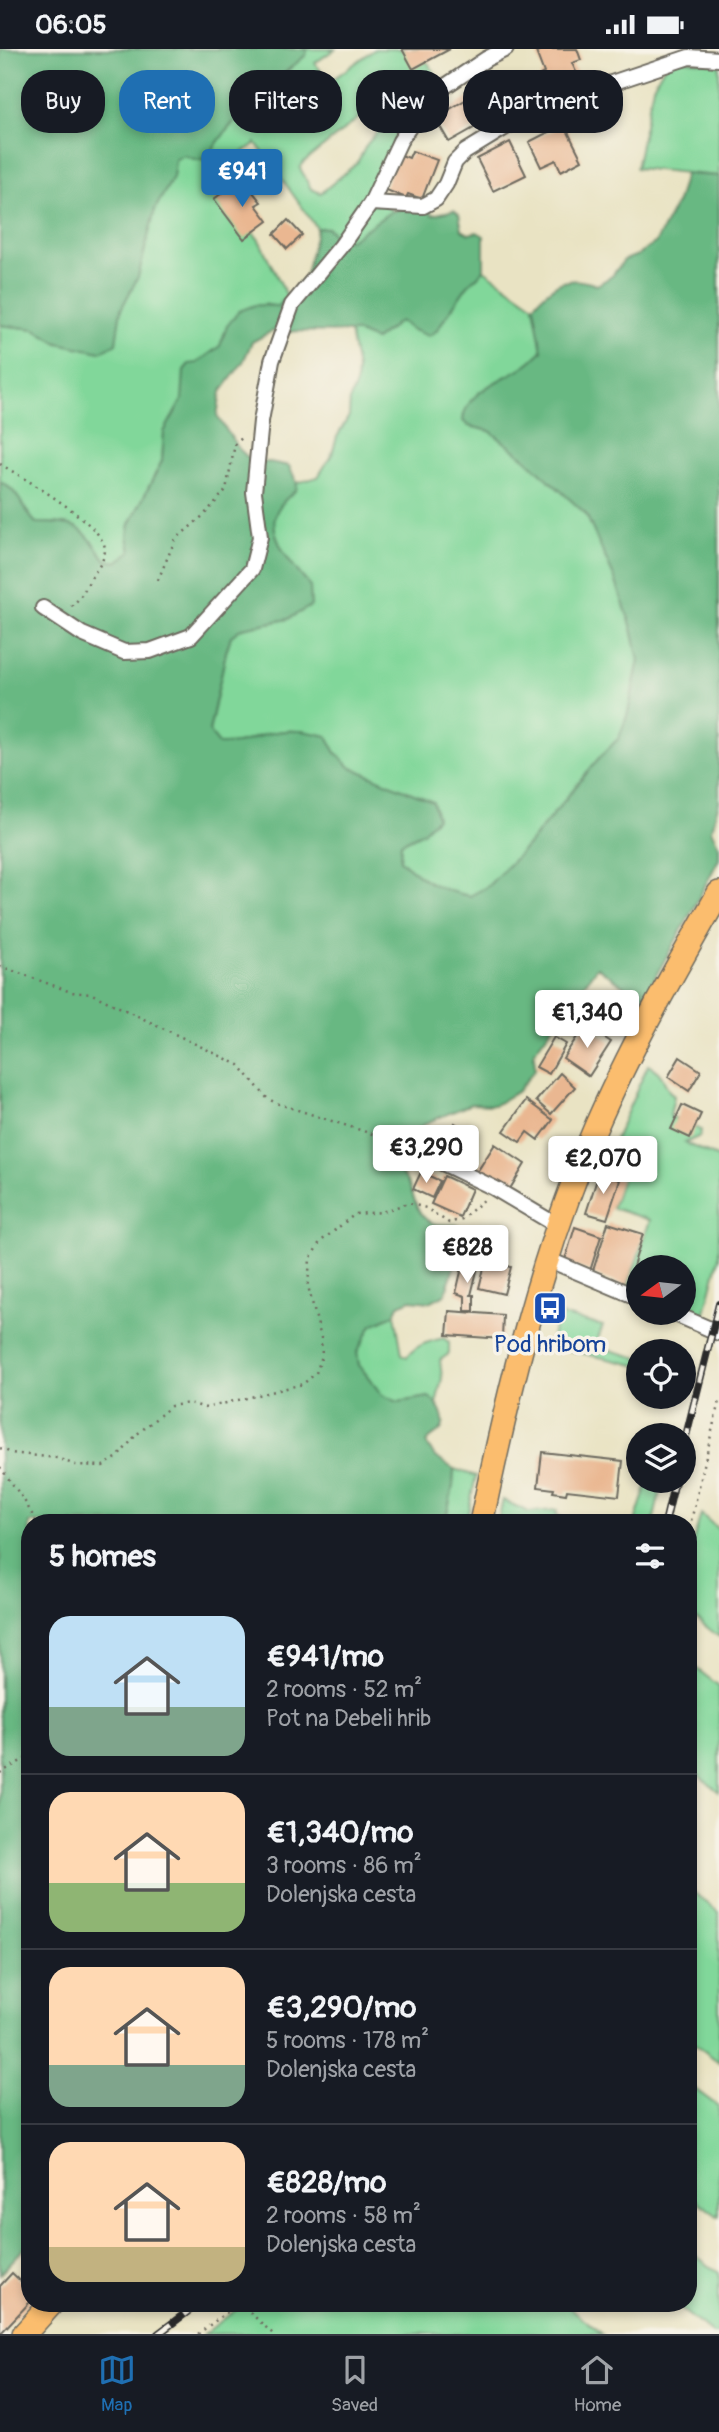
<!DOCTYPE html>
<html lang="en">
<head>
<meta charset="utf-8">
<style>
  :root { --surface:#171b24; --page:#20242c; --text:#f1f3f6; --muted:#9ea1a6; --line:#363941; --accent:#1f6fb2 }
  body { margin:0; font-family:Pangolin,sans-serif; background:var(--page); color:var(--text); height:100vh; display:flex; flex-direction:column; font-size:26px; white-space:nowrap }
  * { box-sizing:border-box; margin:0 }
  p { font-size:23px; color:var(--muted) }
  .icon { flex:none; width:38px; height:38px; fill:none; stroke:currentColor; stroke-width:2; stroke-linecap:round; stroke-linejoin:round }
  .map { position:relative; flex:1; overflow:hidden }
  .sheet { position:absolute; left:21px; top:1465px; width:676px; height:798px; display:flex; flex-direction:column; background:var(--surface); border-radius:28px; box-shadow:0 4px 10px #0003 }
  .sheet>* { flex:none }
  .guide { position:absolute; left:21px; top:21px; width:677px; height:63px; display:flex; gap:14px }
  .needle { width:46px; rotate:255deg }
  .fabs { position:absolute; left:626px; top:1206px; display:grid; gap:14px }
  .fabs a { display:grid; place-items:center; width:70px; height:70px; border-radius:50%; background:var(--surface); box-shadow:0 4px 10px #0003; font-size:35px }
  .price { position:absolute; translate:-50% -60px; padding:0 16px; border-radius:7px; background:#fff; color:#222; font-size:23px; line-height:46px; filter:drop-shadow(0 2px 4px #0008) }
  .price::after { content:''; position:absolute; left:50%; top:42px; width:21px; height:16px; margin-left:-10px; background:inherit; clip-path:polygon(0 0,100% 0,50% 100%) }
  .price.current { background:var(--accent); color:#fff }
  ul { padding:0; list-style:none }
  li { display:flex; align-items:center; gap:21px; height:175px; padding:0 28px }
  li+li { border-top:2px solid var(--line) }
  li span { display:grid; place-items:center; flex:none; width:196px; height:140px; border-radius:21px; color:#555 }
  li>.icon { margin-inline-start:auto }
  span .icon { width:84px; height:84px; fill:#fffc; stroke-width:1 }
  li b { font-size:30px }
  h2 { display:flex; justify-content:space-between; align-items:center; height:84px; padding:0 28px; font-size:30px }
  .pill { padding:0 24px; border-radius:28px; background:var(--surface); box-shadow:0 4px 10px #0003; font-size:24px; line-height:63px }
  .pill.current { background:var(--accent); color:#fff }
  .status { display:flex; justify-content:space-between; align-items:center; height:49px; padding:0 35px; background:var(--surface); direction:ltr }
  .status svg { height:19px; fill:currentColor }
  .tabs { display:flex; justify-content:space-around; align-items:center; height:98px; border-top:2px solid var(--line); background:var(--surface); font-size:19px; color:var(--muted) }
  .tabs a { display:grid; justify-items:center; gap:4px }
  .tabs .current { color:var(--accent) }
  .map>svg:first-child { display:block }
  .green { fill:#81d79a; stroke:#568162; stroke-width:2; fill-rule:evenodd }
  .forest { fill:#68b882; stroke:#4a7256; stroke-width:2 }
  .building { fill:#eab791 }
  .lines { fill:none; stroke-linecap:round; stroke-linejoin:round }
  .street-casing { stroke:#6e6b60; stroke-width:18 }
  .primary-casing { stroke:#6e6b60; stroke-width:26 }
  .path { stroke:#6e6b60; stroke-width:2.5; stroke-dasharray:2 5; stroke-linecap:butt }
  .street { stroke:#fff; stroke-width:14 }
  .primary { stroke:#fbbd6e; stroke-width:23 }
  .rail-casing { stroke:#2b2b2b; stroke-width:8 }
  .rail { stroke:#f7f3e8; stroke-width:5; stroke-dasharray:16; stroke-linecap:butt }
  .labels { text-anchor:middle; stroke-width:7; stroke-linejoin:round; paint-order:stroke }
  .transit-label { font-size:24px; fill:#164399; stroke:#f7f3e8 }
</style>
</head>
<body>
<div class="status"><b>06:05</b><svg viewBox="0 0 49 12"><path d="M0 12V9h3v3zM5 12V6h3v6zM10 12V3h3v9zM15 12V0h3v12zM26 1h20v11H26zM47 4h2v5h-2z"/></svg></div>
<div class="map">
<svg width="719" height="2285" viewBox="0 0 719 2285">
  <rect width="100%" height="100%" fill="#f7f3e8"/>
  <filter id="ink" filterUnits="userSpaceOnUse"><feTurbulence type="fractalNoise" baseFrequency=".0143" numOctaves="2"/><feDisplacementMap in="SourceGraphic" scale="14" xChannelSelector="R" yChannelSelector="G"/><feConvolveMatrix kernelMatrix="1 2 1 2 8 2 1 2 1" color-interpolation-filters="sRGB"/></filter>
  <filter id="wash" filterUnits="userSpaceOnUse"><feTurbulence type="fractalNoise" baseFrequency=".00686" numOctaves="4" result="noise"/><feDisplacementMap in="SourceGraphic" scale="28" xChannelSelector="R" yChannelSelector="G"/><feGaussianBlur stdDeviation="1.57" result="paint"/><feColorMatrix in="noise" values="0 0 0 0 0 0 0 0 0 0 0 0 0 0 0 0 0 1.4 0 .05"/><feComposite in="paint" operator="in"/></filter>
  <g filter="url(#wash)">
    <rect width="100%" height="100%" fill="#e9e3c3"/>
    <g class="green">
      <path d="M307,0H335L315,14L329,33L375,0H418L435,24L416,42L410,61L376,144L392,162L350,191L338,190L328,179H317L256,94L210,128L259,191L287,247L278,258L264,255L227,277L220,297L197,314L182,351L164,383L162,412L130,475L128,487L131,502L117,513L106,511C79,476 82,474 36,474C22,460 19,441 0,433V276L35,280L58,294H115L121,260L138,228L155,160L173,128L175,111L183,105L197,111L207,110C231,68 269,37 306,6ZM389,47L396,52L398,60L367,95L357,114L321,144L311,140L300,119L304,113L376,55Z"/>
      <path d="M678,10L719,15V127L636,119L653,37L665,16Z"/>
      <path d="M484,221L534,256L542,302L527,316L505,329L469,377L490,382L526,410L586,465L615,530L632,579L639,611L628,664L619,689L599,709L528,796L488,837L470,847C438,841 424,832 400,811L401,794L423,783L433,753L350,718L336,704L327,687C307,682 288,679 267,685C248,690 241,696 219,695L209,683L226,603L231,587L242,579L288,570L310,537C296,521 270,491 274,468C277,457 288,448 296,441L297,434L318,428L332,405L337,388L349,367L350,350L356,335L357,320L350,283H356L375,291L400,272L413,281L436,282L468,236Z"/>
      <path d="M648,1016C669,1027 661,1037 674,1047L670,1067L701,1081L700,1087L685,1094L719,1109V1209L703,1271L684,1263V1218H639V1245L627,1241L650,1171L612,1159L628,1112L608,1106Z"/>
      <path d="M395,1265L402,1305L407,1308C417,1295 428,1293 444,1289L449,1294V1305L440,1311L442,1329L436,1355L429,1348L398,1353L382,1346L359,1316L357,1303L372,1276Z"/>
      <path d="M557,1265L603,1277L595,1297L639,1309V1317L550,1297Z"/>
      <path d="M454,1420L476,1427L466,1473L445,1474L453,1437Z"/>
      <path d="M648,1432H663L653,1473H635Z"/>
      <path d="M503,1451L528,1463L557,1461L556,1465L567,1473H498Z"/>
      <path d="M701,1465L719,1481V1588L688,1563V1509Z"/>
      <path d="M688,1613L719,1637V1743L688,1718Z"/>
      <path d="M688,1838L719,1864V2013L688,1990Z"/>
      <path d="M688,2035L719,2058V2168L688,2145Z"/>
      <path d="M688,2201L719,2224V2285H713L673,2254H688Z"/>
      <path d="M245,2254H565L602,2285H204Z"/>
    </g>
    <g class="forest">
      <path d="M0,0H307L306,6C269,37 231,68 207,110L197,111L183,106L175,111L173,128L155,160L138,228L121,260L116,294L100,303L58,294L35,280L0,276Z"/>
      <path d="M685,125L719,127V753L711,781L719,797V810L684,877L632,969L617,964L625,938L597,918L534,1003L535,1020L518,1042L495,1056L471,1055L426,1074L413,1085L400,1124C416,1137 411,1164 432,1174C438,1177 451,1175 459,1176L462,1195L445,1245L430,1253L411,1251L399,1256L395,1265L372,1276L357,1303L359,1316L382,1346L398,1353L429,1348C437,1355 450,1372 439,1383C434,1387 430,1388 426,1394L435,1408L454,1420L453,1437L445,1473L30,1474V2193L0,2225V433C19,441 22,460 36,474C82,474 79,476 106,511L117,513L131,502L128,487L130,475L162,412L164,383L182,351L184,321L189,315L197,314L220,297L227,277L239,262L255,256L278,257L305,229L317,179H328L338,190L350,191L392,162L428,154L432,166L454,161L459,165L462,181L469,185L477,183L484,187V221L468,236L436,282L428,287L413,281L400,272L375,291L356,283L272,282L252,293L243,313L221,343L217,367L239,400L254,414L270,413L289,417L297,434L296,441C288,448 277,457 275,468C270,492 296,521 310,537L311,557L288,570L242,579L231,587L226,603L209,682L219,695C241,696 248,690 267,685C288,679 307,682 327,687L336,704L350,718L433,753L437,769L423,783L401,794L400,811C424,832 438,841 470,847L488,837L528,796L599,709L619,689L628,664L639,611L632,579L615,530L586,465L526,410L490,382L469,377L463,372C464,342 504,331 524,317C531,313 536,307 542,302L534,256C555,232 568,226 597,236L612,227L624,211L638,206L656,193L677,153Z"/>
    </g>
    <g id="blocks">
      <g class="building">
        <path d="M402,0H450L413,20Z"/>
        <path d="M544,0H577L581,11L572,14L577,25L545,38L540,26L544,24L536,3Z"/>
        <path d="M501,30L514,59L490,69L485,58L482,59L475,42Z"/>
        <path d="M472,47L486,72L449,93L435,69Z"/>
        <path d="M564,75L582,111L561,122L556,111L541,118L529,93Z"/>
        <path d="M510,93L526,126L493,142L477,110Z"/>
        <path d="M412,102L437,111L422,150L408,145L406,149L384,140L398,105L409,109Z"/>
        <path d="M244,132L261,153L256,156L268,172L244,190L214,150L232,137L234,140Z"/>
        <path d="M288,171L302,186L287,200L274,185Z"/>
        <path d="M585,976L611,993L589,1027L563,1009Z"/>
        <path d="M554,988L566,995L549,1025L536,1018Z"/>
        <path d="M680,1008L701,1022L689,1042L668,1028Z"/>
        <path d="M560,1024L575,1038L551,1065L536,1052Z"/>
        <path d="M526,1051L553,1071L538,1091L527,1083L520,1093L504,1082Z"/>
        <path d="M682,1056L701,1065L690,1089L671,1080Z"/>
        <path d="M455,1074L472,1084L455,1115L438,1106Z"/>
        <path d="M495,1095L525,1115L508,1143L477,1123Z"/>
        <path d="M421,1123L440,1132L432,1149L413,1140Z"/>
        <path d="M599,1124L620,1131L607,1170L586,1164Z"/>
        <path d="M444,1127L472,1140L460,1168L431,1155Z"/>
        <path d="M608,1174L643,1185L627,1237L592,1225Z"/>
        <path d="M575,1178L601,1187L590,1222L564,1214Z"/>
        <path d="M477,1187L491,1192L485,1210L471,1205Z"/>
        <path d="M486,1211L511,1218L504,1245L479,1239Z"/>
        <path d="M463,1214L478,1218L471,1246H474V1262H465V1247L456,1244Z"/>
        <path d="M449,1262L503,1266L502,1290L447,1286Z"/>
        <path d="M542,1403L623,1412L619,1447L567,1441L566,1445L553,1443L554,1440L538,1438Z"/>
        <path d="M12,2224L30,2241V2253L0,2285V2237Z"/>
      </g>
    </g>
  </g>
  <g filter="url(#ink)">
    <use href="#blocks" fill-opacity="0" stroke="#6e6b60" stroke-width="2"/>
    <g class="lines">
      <g class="street-casing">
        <g id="street">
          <path d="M371,154L423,157L436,150L446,135L455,113L465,103L537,59L689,8L719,10"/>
          <path d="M43,559L82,585L124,603L150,602L191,587L252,520L260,488L254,443L261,372L272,312L292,256L341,197L371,154L400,92L429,48L486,10L506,0"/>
          <path d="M405,1096L494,1139L558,1177"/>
          <path d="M547,1210L639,1249"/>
          <path d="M673,1264L719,1284"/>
        </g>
      </g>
      <g class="primary-casing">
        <g id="primary">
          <path d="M481,1474C509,1340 541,1206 595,1080C630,999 675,921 719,844"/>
          <path d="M24,2285L52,2254"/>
        </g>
      </g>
      <g class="path">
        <path d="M0,415C22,428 104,475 105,500C105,511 97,520 91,529C84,541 80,552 68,559"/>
        <path d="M158,531L175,491L204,466L226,441L235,395L243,388"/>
        <path d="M0,917L71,943L92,945L239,1016L267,1049L276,1054L391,1091"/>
        <path d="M0,1399L11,1404L57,1409L75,1416L103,1417L118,1408L136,1386L171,1357L189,1354L206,1359L303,1335L316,1324L322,1307L321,1289L308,1237L310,1210L320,1193L355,1165L382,1163L408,1154L426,1159L449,1174L462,1170L485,1150"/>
        <path d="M0,1418L24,1451L37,1474"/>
        <path d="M688,1485L719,1352"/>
        <path d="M0,1724L30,1707"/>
        <path d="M240,2254L273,2285"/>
        <path d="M198,2285L239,2254"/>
      </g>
      <use href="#street" class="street"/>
      <use href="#primary" class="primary"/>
      <g class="rail-casing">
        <g id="rail">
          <path d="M684,1395L719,1255"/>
          <path d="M665,1474L675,1432"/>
          <path d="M158,2285L199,2254"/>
        </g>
      </g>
      <use href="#rail" class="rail"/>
    </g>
  </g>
  <defs>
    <g id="bus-square" transform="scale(1.75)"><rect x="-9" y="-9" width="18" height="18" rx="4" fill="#1a4fb4" stroke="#f7f3e8"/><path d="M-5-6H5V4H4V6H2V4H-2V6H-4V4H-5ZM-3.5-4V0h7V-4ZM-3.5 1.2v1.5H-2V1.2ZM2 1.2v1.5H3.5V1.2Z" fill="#fff"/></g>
  </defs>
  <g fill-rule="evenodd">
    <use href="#bus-square" x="550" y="1259"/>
  </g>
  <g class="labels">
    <g class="transit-label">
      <text x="550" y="1303">Pod hribom</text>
    </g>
  </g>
</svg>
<div class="fabs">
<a><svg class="needle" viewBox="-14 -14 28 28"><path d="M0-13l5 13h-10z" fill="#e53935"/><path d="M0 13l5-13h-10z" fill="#9ea1a6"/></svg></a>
<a><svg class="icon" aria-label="locate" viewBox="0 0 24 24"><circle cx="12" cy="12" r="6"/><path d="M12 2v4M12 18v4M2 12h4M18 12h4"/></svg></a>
<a><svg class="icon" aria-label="layers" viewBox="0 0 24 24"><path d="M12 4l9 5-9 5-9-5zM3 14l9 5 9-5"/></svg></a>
</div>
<b class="price current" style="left:242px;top:160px">€941</b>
<b class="price" style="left:587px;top:1001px">€1,340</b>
<b class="price" style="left:426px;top:1136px">€3,290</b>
<b class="price" style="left:603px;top:1147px">€2,070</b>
<b class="price" style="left:467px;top:1236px">€828</b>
<div class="guide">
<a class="pill">Buy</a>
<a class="pill current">Rent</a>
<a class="pill">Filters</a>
<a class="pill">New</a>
<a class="pill">Apartment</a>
</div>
<section class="sheet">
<h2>5 homes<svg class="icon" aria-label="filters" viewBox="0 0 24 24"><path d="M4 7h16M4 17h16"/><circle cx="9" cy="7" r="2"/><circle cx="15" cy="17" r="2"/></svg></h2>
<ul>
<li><span style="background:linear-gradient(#bfe0f5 65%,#7fa58c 0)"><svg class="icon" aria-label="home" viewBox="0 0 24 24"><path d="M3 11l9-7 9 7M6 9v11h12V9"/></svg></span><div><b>€941/mo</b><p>2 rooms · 52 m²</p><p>Pot na Debeli hrib</p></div></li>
<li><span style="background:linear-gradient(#ffd9b3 65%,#8fb573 0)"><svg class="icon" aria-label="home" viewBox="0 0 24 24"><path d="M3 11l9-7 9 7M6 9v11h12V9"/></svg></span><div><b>€1,340/mo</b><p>3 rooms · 86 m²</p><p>Dolenjska cesta</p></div></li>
<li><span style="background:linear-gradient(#ffd9b3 70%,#7fa58c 0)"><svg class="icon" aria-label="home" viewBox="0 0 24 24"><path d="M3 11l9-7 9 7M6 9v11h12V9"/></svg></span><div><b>€3,290/mo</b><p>5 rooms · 178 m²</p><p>Dolenjska cesta</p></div></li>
<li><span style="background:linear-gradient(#ffd9b3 75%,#c2b280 0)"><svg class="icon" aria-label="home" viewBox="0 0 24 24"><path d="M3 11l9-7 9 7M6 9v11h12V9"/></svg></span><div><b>€828/mo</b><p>2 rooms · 58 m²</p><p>Dolenjska cesta</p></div></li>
</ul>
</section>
</div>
<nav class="tabs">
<a class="current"><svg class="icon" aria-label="map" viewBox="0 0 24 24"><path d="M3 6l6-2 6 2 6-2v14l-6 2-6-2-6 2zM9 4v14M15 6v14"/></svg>Map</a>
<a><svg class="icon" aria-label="saved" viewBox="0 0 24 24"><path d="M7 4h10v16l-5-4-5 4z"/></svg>Saved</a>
<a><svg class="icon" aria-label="home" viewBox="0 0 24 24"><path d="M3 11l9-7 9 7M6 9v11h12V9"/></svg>Home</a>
</nav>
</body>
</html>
